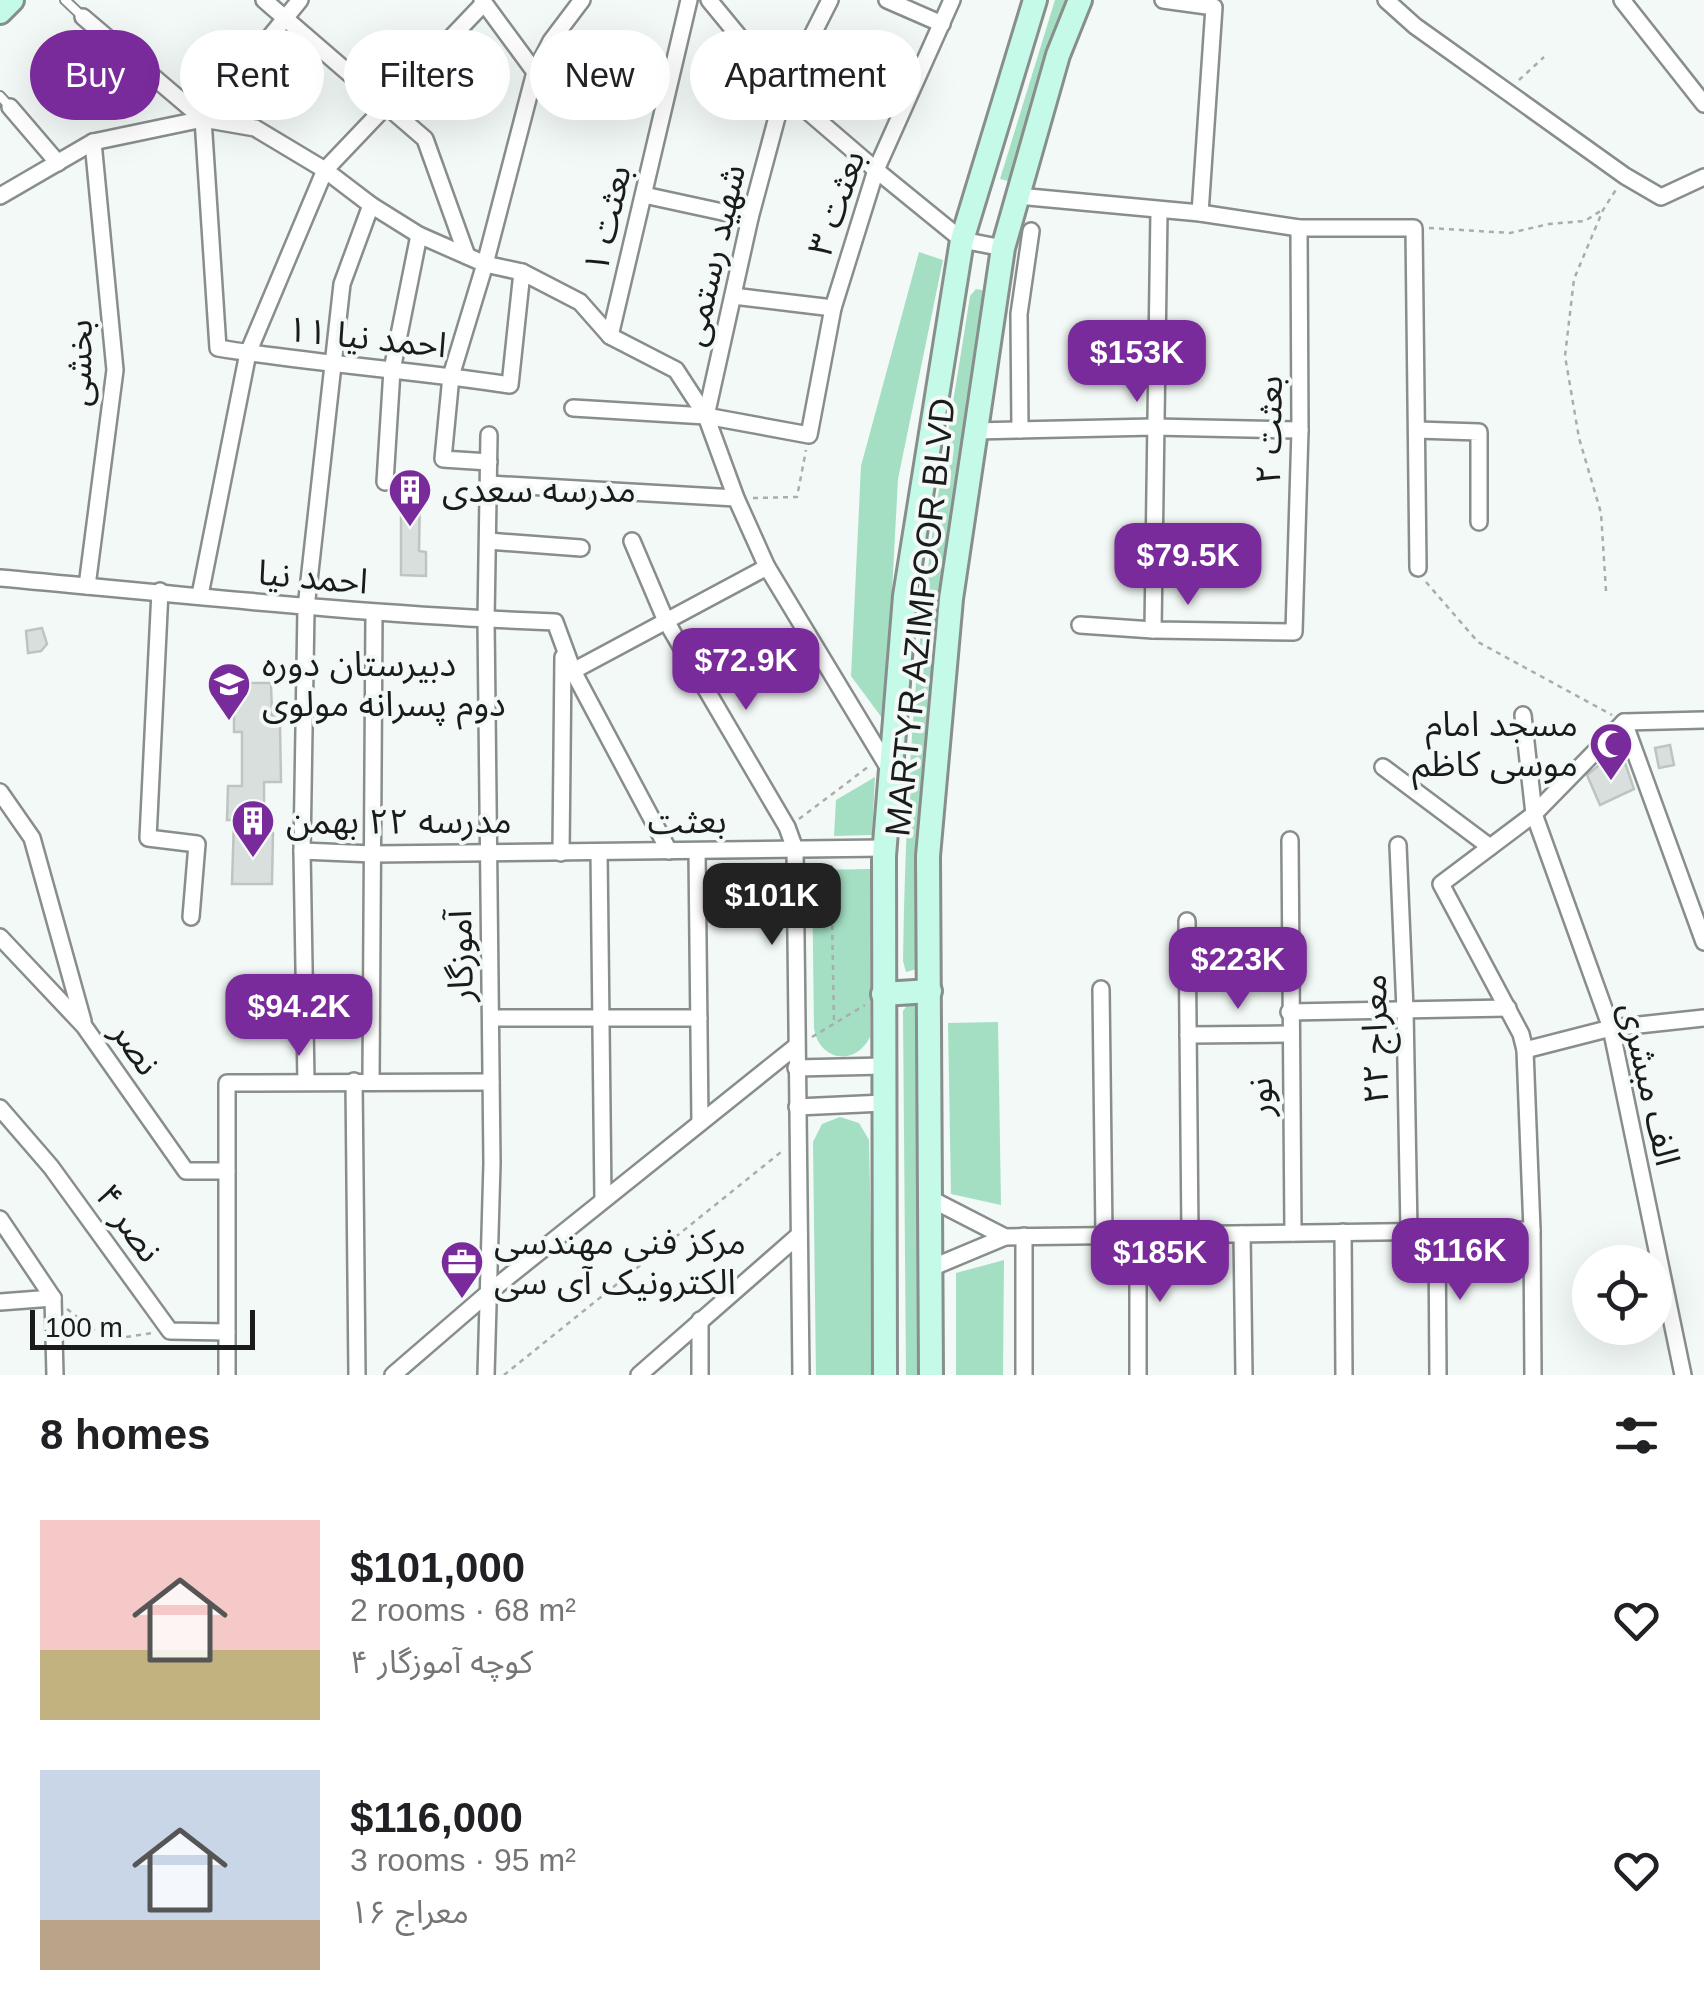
<!DOCTYPE html>
<html lang="en">
<head>
<meta charset="utf-8">
<style>
  :root { --surface:#fff; --page:#f6f6f6; --text:#202124; --muted:#757577; --accent:#792a9b }
  body { margin:0; font-family:Arial,"Noto Sans Arabic",sans-serif; background:var(--page); color:var(--text); height:100vh; display:flex; flex-direction:column; font-size:38px; white-space:nowrap }
  * { box-sizing:border-box; margin:0 }
  p { font-size:32px; color:var(--muted) }
  .icon { flex:none; width:55px; height:55px; fill:none; stroke:currentColor; stroke-width:2; stroke-linecap:round; stroke-linejoin:round }
  .map { position:relative; height:1375px; overflow:hidden }
  .drawer { display:flex; flex-direction:column; background:var(--surface); flex:1 }
  .drawer>* { flex:none }
  .top-card { position:absolute; left:30px; top:30px; width:1000px; height:90px; display:flex; gap:20px }
  .fabs { position:absolute; left:1572px; top:1245px; display:grid; gap:20px }
  .fabs a { display:grid; place-items:center; width:100px; height:100px; border-radius:50%; background:var(--surface); box-shadow:0 10px 40px #0002; font-size:50px }
  .scale { position:absolute; left:30px; bottom:25px; width:225px; box-sizing:border-box; padding-left:10px; border:5px solid #1a1c1b; border-top:0; font-size:28px; line-height:35px; white-space:nowrap; color:#1a1c1b; -webkit-text-stroke:8px #f3f9f6; paint-order:stroke }
  .price { position:absolute; translate:-50% -85px; padding:0 22px; border-radius:20px; background:var(--accent); color:#fff; font-size:32px; line-height:65px; filter:drop-shadow(0 2px 5px #0008) }
  .price::after { content:''; position:absolute; left:50%; top:60px; width:30px; height:22px; margin-left:-15px; background:inherit; clip-path:polygon(0 0,100% 0,50% 100%) }
  .price.selected { background:#222; color:#fff }
  ul { padding:0; list-style:none }
  li { display:flex; align-items:center; gap:30px; height:250px; padding:0 40px }
  li span { display:grid; place-items:center; flex:none; width:280px; height:200px; border-radius:0px; color:#555 }
  li>.icon { margin-inline-start:auto }
  span .icon { width:120px; height:120px; fill:#fffc; stroke-width:1 }
  li b { font-size:42px }
  h2 { display:flex; justify-content:space-between; align-items:center; height:120px; padding:0 40px; font-size:42px }
  .pill { padding:0 35px; border-radius:45px; background:var(--surface); box-shadow:0 10px 40px #0002; font-size:35px; line-height:90px }
  .pill.selected { background:var(--accent); color:#fff }
  .map>svg:first-child { display:block }
  .green { fill:#a4dfc3 }
  .building { fill:#d9dfdc; stroke:#bec5c1; stroke-width:2.5 }
  .lines { fill:none; stroke-linecap:round; stroke-linejoin:round }
  .lane-casing { stroke:#888e8b; stroke-width:12 }
  .street-casing { stroke:#888e8b; stroke-width:20 }
  .secondary-casing { stroke:#888e8b; stroke-width:28 }
  .path { stroke:#a9adab; stroke-width:2.5; stroke-dasharray:5 5; stroke-linecap:butt }
  .lane { stroke:#fff; stroke-width:8 }
  .street { stroke:#fff; stroke-width:15 }
  .secondary { stroke:#c4fae7; stroke-width:22 }
  .labels { text-anchor:middle; stroke-width:8; stroke-linejoin:round; paint-order:stroke }
  .street-label { font-size:35px; fill:#1a1c1b; stroke:#f3f9f6 }
  .poi-label { font-size:35px; fill:#1a1c1b; stroke:#f3f9f6; text-anchor:start }
</style>
</head>
<body>
<div class="map">
<svg width="1704" height="1375" viewBox="0 0 1704 1375">
  <rect width="100%" height="100%" fill="#f3f9f6"/>
  <g class="green">
    <path d="M1055,0H1070L1017,173L1008,181L1000,179Z"/>
    <path d="M919,252L943,260L898,479L885,722L851,676L861,466Z"/>
    <path d="M976,289L986,291V303C965,423 945,544 933,665C924,766 921,868 917,969L906,972L903,961C905,820 913,677 932,537C943,456 958,376 970,296Z"/>
    <path d="M875,777L872,835L834,836L836,800Z"/>
    <path d="M870,869V1037C855,1067 819,1061 814,1028L812,870Z"/>
    <path d="M908,1004L917,1007L921,1375H906L903,1011Z"/>
    <path d="M998,1022L1001,1205L951,1194L948,1023Z"/>
    <path d="M840,1117L859,1123L869,1140L874,1375H816L813,1142L822,1124Z"/>
    <path d="M1004,1260L1003,1375H956V1273Z"/>
  </g>
  <g class="building">
    <path d="M401,493L420,494L419,551L426,552V576L401,575Z"/>
    <path d="M42,628L47,644L41,651L28,653L26,631Z"/>
    <path d="M234,683H271L272,715H277V726H280L281,782H264V818H269V833H273L272,884H232L234,820H227L228,786H242V732H234Z"/>
    <path d="M1670,745L1674,765L1659,768L1655,748Z"/>
    <path d="M1620,748L1634,789L1600,805L1587,775Z"/>
  </g>
  <g class="lines">
    <g class="lane-casing">
      <g id="lane">
        <path d="M65,0L83,17"/>
        <path d="M0,96L10,107"/>
      </g>
    </g>
    <g class="street-casing">
      <g id="street">
        <path d="M264,0L425,139L467,256"/>
        <path d="M482,0L535,72"/>
        <path d="M709,0L784,91L876,170L962,240L1003,248"/>
        <path d="M887,0L942,24"/>
        <path d="M1163,0L1214,7L1200,213"/>
        <path d="M1386,0L1415,26L1625,176L1661,197L1704,177"/>
        <path d="M1622,0L1704,104"/>
        <path d="M83,17L203,119"/>
        <path d="M10,107L58,163"/>
        <path d="M203,119L218,348C315,364 413,370 510,385L522,272"/>
        <path d="M203,119L300,0"/>
        <path d="M644,195L750,218"/>
        <path d="M0,196L93,142L203,119L255,128L325,170L371,205L419,235L485,264L522,272L580,302L610,336L676,370L706,416L736,498L767,567L891,772"/>
        <path d="M1018,196L1200,213L1299,228H1414L1418,568"/>
        <path d="M733,296L833,308"/>
        <path d="M610,336L689,0"/>
        <path d="M573,408L706,416L809,435L833,308L876,170L952,0"/>
        <path d="M706,416L750,218L784,91L830,0"/>
        <path d="M1020,430L1019,314L1031,231"/>
        <path d="M1417,430L1479,432V522"/>
        <path d="M974,431L1154,427L1300,430"/>
        <path d="M489,462L443,459L451,376L485,264L535,72L551,41L582,0"/>
        <path d="M385,482L392,370L419,235"/>
        <path d="M489,484L736,498"/>
        <path d="M488,541L581,548"/>
        <path d="M632,541L666,621L787,827L795,849L801,1375"/>
        <path d="M0,578C185,595 369,615 555,622L573,671L669,851"/>
        <path d="M87,586L115,370L93,142"/>
        <path d="M160,591L148,838L197,844L191,917"/>
        <path d="M200,595L248,353L325,170L484,3"/>
        <path d="M1080,625L1153,630L1294,632L1300,430L1299,228"/>
        <path d="M1153,630L1159,211"/>
        <path d="M573,671L767,567"/>
        <path d="M1523,715L1534,814L1611,1028L1683,1375"/>
        <path d="M1624,722L1704,942"/>
        <path d="M1383,767L1490,847"/>
        <path d="M0,792L32,838L83,1021"/>
        <path d="M1290,840L1293,1233"/>
        <path d="M1398,845L1405,1010L1409,1231"/>
        <path d="M302,851L373,854L885,848"/>
        <path d="M697,851L700,1123"/>
        <path d="M599,852L603,1200"/>
        <path d="M561,853L563,657"/>
        <path d="M1187,921L1190,1234"/>
        <path d="M0,937L84,1026L186,1171H227"/>
        <path d="M1101,989L1104,1235"/>
        <path d="M1289,1012L1508,1008"/>
        <path d="M491,1018H699"/>
        <path d="M1188,1035L1289,1034"/>
        <path d="M1525,1050L1611,1028L1704,1018"/>
        <path d="M796,1068L884,1066"/>
        <path d="M354,1081L357,1375"/>
        <path d="M371,1081L374,613"/>
        <path d="M306,1082L302,851L306,608L342,284L371,205"/>
        <path d="M797,1107L884,1103"/>
        <path d="M0,1108L51,1167L170,1331L227,1332"/>
        <path d="M931,1199L1005,1237L1532,1230"/>
        <path d="M0,1219L53,1298"/>
        <path d="M1437,1231L1438,1375"/>
        <path d="M1343,1232L1344,1375"/>
        <path d="M1242,1234L1244,1375"/>
        <path d="M931,1268L1005,1237"/>
        <path d="M53,1298L55,1375"/>
        <path d="M0,1302L53,1298"/>
        <path d="M227,1375V1083L491,1082"/>
        <path d="M393,1375L488,1293L795,1047"/>
        <path d="M486,1375L492,1163L486,620L489,435"/>
        <path d="M639,1375L799,1235"/>
        <path d="M700,1375V1320"/>
        <path d="M1024,1375V1236"/>
        <path d="M1138,1375V1235"/>
        <path d="M1533,1375L1532,1230L1525,1050L1521,1034L1441,884L1534,814L1624,722L1704,720"/>
      </g>
    </g>
    <g class="secondary-casing">
      <g id="secondary">
        <path d="M0,12L12,0"/>
        <path d="M883,994L930,991"/>
        <path d="M885,1375L884,856L905,596L962,240L1035,0"/>
        <path d="M931,1375L928,856L951,599L1003,248L1058,55L1080,0"/>
      </g>
    </g>
    <g class="path">
      <path d="M1519,80L1544,57"/>
      <path d="M1429,228L1510,233L1549,224L1585,221L1602,210"/>
      <path d="M753,498L797,497L806,450"/>
      <path d="M1426,582L1478,642L1612,715"/>
      <path d="M1606,591L1601,513L1579,438L1565,356L1574,279L1603,210L1617,188"/>
      <path d="M799,819L868,767"/>
      <path d="M831,865L834,1023"/>
      <path d="M812,1037L865,1005"/>
      <path d="M67,1309L107,1340L153,1333"/>
      <path d="M504,1375L781,1152"/>
    </g>
    <use href="#lane" class="lane"/>
    <use href="#street" class="street"/>
    <use href="#secondary" class="secondary"/>
  </g>
  <defs>
    <g id="building-pin" transform="scale(2.25)"><path d="M0 17L-7.5 6A9.5 9.5 0 1 1 7.5 6Z" fill="#792a9b" stroke="#f3f9f6"/><path d="M-4-6H4V6H1V3H-1V6H-4ZM-2.5-4.3h1.7v1.8h-1.7ZM.8-4.3h1.7v1.8H.8ZM-2.5-1h1.7V.8h-1.7ZM.8-1h1.7V.8H.8Z" fill="#fff"/></g>
    <g id="school-pin" transform="scale(2.25)"><path d="M0 17L-7.5 6A9.5 9.5 0 1 1 7.5 6Z" fill="#792a9b" stroke="#f3f9f6"/><path d="M0-5L7-2L0 1L-7-2ZM-4 1L0 2.5L4 1V4Q0 6-4 4Z" fill="#fff"/></g>
    <g id="mosque-pin" transform="scale(2.25)"><path d="M0 17L-7.5 6A9.5 9.5 0 1 1 7.5 6Z" fill="#792a9b" stroke="#f3f9f6"/><path d="M3.5-4.9A6 6 0 1 0 3.5 4.9A5 5 0 1 1 3.5-4.9Z" fill="#fff"/></g>
    <g id="office-pin" transform="scale(2.25)"><path d="M0 17L-7.5 6A9.5 9.5 0 1 1 7.5 6Z" fill="#792a9b" stroke="#f3f9f6"/><path d="M-6-3h4V-5.5h4V-3h4V5H-6ZM-1-4.5V-3h2v-1.5ZM-6 0V1H6V0Z" fill="#fff"/></g>
  </defs>
  <g fill-rule="evenodd">
    <use href="#building-pin" x="410" y="490"/>
    <use href="#school-pin" x="229" y="684"/>
    <use href="#mosque-pin" x="1611" y="744"/>
    <use href="#building-pin" x="253" y="821"/>
    <use href="#office-pin" x="462" y="1262"/>
  </g>
  <g class="labels">
    <g class="street-label">
      <text transform="translate(836 203) rotate(-71)" y="12">بعثت ۳</text>
      <text transform="translate(607 219) rotate(-77)" y="12">بعثت ۱</text>
      <text transform="translate(713 255) rotate(-77)" y="12">شهید رستمی</text>
      <text transform="translate(367 337) rotate(6)" y="12">احمد نیا ۱۱</text>
      <text transform="translate(79 363) rotate(-89)" y="12">بخشی</text>
      <text transform="translate(1269 430) rotate(-89)" y="12">بعثت ۲</text>
      <text transform="translate(313 577) rotate(5)" y="12">احمد نیا</text>
      <text transform="translate(920 617) rotate(-84)" y="12">MARTYR AZIMPOOR BLVD</text>
      <text transform="translate(687 821) rotate(-1)" y="12">بعثت</text>
      <text transform="translate(460 956) rotate(-91)" y="12">آموزگار</text>
      <text transform="translate(1375 1039) rotate(-91)" y="12">معراج ۲۲</text>
      <text transform="translate(136 1048) rotate(55)" y="12">نصر</text>
      <text transform="translate(1650 1084) rotate(77)" y="12">الف مبشری</text>
      <text transform="translate(1260 1097) rotate(-91)" y="12">نور</text>
      <text transform="translate(129 1223) rotate(54)" y="12">نصر ۴</text>
    </g>
    <g class="poi-label">
      <text x="442" y="502">مدرسه سعدی</text>
      <text x="262" y="676">دبیرستان دوره<tspan x="262" dy="40">دوم پسرانه مولوی</tspan></text>
      <text x="1578" y="736" text-anchor="end">مسجد امام<tspan x="1578" dy="40">موسی کاظم</tspan></text>
      <text x="286" y="833">مدرسه ۲۲ بهمن</text>
      <text x="494" y="1254">مرکز فنی مهندسی<tspan x="494" dy="40">الکترونیک آی سی</tspan></text>
    </g>
  </g>
</svg>
<div class="fabs">
<a><svg class="icon" aria-label="locate" viewBox="0 0 24 24"><circle cx="12" cy="12" r="6"/><path d="M12 2v4M12 18v4M2 12h4M18 12h4"/></svg></a>
</div>
<div class="scale">100 m</div>
<b class="price" style="left:1137px;top:405px">$153K</b>
<b class="price" style="left:1188px;top:608px">$79.5K</b>
<b class="price" style="left:746px;top:713px">$72.9K</b>
<b class="price selected" style="left:772px;top:948px">$101K</b>
<b class="price" style="left:1238px;top:1012px">$223K</b>
<b class="price" style="left:299px;top:1059px">$94.2K</b>
<b class="price" style="left:1460px;top:1303px">$116K</b>
<b class="price" style="left:1160px;top:1305px">$185K</b>
<div class="top-card">
<a class="pill selected">Buy</a>
<a class="pill">Rent</a>
<a class="pill">Filters</a>
<a class="pill">New</a>
<a class="pill">Apartment</a>
</div>
</div>
<section class="drawer">
<h2>8 homes<svg class="icon" aria-label="filters" viewBox="0 0 24 24"><path d="M4 7h16M4 17h16"/><circle cx="9" cy="7" r="2"/><circle cx="15" cy="17" r="2"/></svg></h2>
<ul>
<li><span style="background:linear-gradient(#f6c9c9 65%,#c2b280 0)"><svg class="icon" aria-label="home" viewBox="0 0 24 24"><path d="M3 11l9-7 9 7M6 9v11h12V9"/></svg></span><div><b>$101,000</b><p>2 rooms · 68 m²</p><p>کوچه آموزگار ۴</p></div><svg class="icon" aria-label="heart" viewBox="0 0 24 24"><path d="M12 20l-8-8c-3-5 5-10 8-4 3-6 11-1 8 4z"/></svg></li>
<li><span style="background:linear-gradient(#c9d6e8 75%,#b9a48a 0)"><svg class="icon" aria-label="home" viewBox="0 0 24 24"><path d="M3 11l9-7 9 7M6 9v11h12V9"/></svg></span><div><b>$116,000</b><p>3 rooms · 95 m²</p><p>معراج ۱۶</p></div><svg class="icon" aria-label="heart" viewBox="0 0 24 24"><path d="M12 20l-8-8c-3-5 5-10 8-4 3-6 11-1 8 4z"/></svg></li>
</ul>
</section>
</body>
</html>
